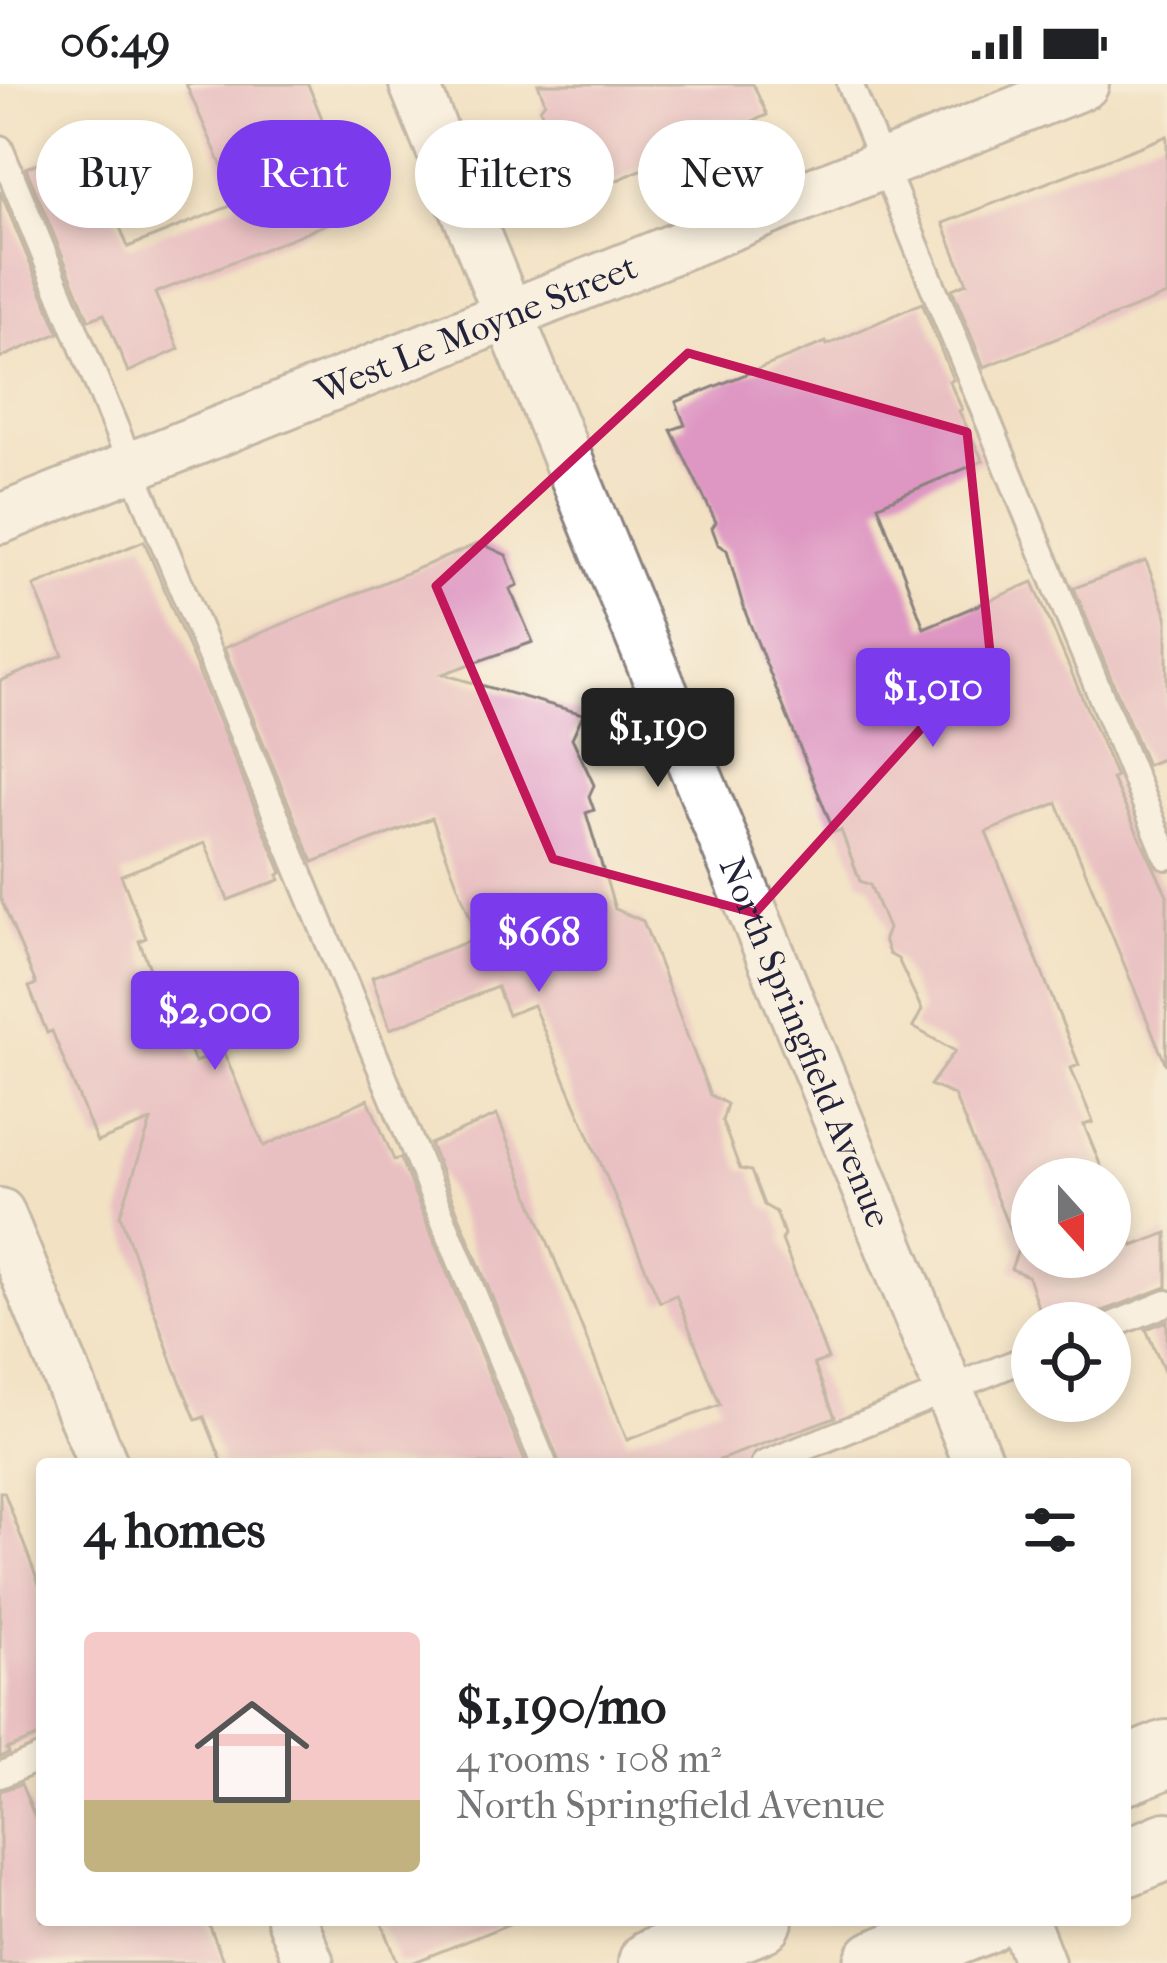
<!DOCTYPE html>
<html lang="en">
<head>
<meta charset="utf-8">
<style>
  :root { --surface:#fff; --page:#f2f2f2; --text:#202124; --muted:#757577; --accent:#7c3aed }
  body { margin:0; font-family:"IM FELL French Canon",serif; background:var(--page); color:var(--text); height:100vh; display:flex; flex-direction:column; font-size:45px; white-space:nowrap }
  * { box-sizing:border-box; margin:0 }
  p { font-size:39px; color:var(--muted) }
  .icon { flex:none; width:66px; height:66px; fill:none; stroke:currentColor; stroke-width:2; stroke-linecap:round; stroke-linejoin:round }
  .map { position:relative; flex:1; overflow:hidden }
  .drawer { position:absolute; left:36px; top:1374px; width:1095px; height:468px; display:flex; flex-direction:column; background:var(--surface); border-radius:12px; box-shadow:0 6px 18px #0003 }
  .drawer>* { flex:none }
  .top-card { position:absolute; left:36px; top:36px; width:1095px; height:108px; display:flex; gap:24px }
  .needle { width:78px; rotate:159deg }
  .controls { position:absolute; left:1011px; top:1074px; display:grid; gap:24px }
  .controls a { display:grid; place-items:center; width:120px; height:120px; border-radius:50%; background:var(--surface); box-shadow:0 6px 18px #0003; font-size:60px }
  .price { position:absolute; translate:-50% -102px; padding:0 27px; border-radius:12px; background:var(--accent); color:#fff; font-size:39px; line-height:78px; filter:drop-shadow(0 3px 6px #0008) }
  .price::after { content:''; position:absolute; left:50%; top:72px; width:36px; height:27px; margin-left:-18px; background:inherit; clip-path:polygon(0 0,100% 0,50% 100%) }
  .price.current { background:#222; color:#fff }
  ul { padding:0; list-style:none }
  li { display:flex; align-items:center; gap:36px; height:300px; padding:0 48px }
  li span { display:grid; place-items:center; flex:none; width:336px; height:240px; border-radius:12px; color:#555 }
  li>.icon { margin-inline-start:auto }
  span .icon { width:144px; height:144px; fill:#fffc; stroke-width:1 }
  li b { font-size:51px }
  h2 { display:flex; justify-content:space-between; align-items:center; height:144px; padding:0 48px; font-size:51px }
  .pill { padding:0 42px; border-radius:54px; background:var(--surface); box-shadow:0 6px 18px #0003; font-size:42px; line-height:108px }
  .pill.current { background:var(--accent); color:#fff }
  .status { display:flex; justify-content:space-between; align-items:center; height:84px; padding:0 60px; background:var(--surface); direction:ltr }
  .status svg { height:33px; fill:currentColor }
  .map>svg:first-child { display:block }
  .building { fill:#de97c2 }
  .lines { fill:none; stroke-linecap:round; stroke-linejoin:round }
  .service-casing { stroke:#8a827f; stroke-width:30 }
  .minor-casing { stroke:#8a827f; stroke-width:54 }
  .primary-casing { stroke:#8a827f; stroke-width:72 }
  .service { stroke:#fff; stroke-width:24 }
  .minor { stroke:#fff; stroke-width:48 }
  .primary { stroke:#fff; stroke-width:66 }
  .marked { fill:none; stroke:#c2185b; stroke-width:9; stroke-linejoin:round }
  .labels { text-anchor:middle; stroke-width:9; stroke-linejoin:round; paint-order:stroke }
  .street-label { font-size:36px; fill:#22223b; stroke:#fbf7ec }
</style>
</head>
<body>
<div class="status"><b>06:49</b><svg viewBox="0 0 49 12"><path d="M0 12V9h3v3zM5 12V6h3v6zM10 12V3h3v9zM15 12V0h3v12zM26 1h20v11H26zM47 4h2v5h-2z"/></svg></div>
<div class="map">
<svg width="1167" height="1879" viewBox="0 0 1167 1879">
  <rect width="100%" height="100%" fill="#fbf7ec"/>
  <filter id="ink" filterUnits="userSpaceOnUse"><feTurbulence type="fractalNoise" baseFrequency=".00833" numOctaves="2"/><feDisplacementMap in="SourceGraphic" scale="24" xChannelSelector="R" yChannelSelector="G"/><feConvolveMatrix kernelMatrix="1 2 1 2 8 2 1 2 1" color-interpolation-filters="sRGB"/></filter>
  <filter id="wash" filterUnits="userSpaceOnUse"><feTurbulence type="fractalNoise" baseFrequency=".004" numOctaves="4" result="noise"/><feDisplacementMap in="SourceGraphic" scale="48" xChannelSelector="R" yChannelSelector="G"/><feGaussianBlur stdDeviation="2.7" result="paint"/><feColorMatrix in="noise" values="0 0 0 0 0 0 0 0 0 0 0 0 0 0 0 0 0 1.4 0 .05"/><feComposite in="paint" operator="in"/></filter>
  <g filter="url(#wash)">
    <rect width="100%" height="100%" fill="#f2e1c3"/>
    <g id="blocks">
      <g class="building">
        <path d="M186,0H308L359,127L155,209L179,265L128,288L104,230L89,236L26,84L87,60L128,163L238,119Z"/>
        <path d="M538,0H753L767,31L581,112L540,25L545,18Z"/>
        <path d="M1167,52V211L984,283L952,205L967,199L943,139Z"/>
        <path d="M0,107L59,249L0,274Z"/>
        <path d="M922,219L953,296L949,297L962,325L959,327L983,377L878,421L924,544L1033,498L1116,693L1112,695L1167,811L1166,981L1057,719L986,748L1079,981L1071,984L1093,1038L1084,1041L1106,1095H1032V1173H1110V1105L1133,1162L1167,1149V1203L1071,1239H1043L1028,1192L1011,1185L1018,1166L954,1011L930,1001L955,967L913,943L922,926L898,875L889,870L884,855L888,845L870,801L860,797L841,746L834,748L744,525L727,466L718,460L712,444L716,438L671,346L685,341L676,318L826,258L827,261Z"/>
        <path d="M144,457L282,789L278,791L280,796L228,816L205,759L121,791L146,854L139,857L178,954L181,943L195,978L223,967L264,1062L368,1015L394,1076L400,1074L526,1380H223L204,1333L196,1336L172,1277L120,1131L151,1037L97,1058L52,947L47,949L29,903L36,900L0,813V597L63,571L34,502Z"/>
        <path d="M480,459L506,471L518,501L510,505L533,558L442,590L583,630L572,654L594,701L589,712L594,726L586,729L615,825L643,837L710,1011L727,1020L722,1037L740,1085L751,1087L764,1121L776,1128L784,1150L782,1156L828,1275L814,1280L835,1333L709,1380H560L430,1060L497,1031L627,1356L720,1321L676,1211L660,1218L533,921L508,931L497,903L390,945L372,893L478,854L432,734L313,778L224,564Z"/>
        <path d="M1146,477L1167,532V673L1147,681L1074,504Z"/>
        <path d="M1167,1237V1291L1166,1292L1146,1245Z"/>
        <path d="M0,1408H4L42,1508V1651L7,1665L9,1669L0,1673Z"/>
        <path d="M21,1700L42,1750V1836H207L224,1879H0V1707Z"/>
        <path d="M381,1836H514V1838L412,1879H398Z"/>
      </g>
    </g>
  </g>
  <g filter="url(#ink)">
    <use href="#blocks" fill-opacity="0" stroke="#8a827f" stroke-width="3"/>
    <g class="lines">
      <g class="service-casing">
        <g id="service">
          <path d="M850,0L1167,773"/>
          <path d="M0,64L544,1380"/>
          <path d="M1110,1242L1167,1219"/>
          <path d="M764,1380L1032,1272"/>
          <path d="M0,1691L42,1673"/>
        </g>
      </g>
      <g class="minor-casing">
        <g id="minor">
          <path id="s1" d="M414,0L979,1380"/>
          <path id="s2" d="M0,435L1084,0"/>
          <path d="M0,1129L103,1380"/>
          <path d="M291,1836L309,1879"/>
          <path d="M1023,1836L1040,1879"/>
        </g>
      </g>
      <g class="primary-casing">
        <g id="primary">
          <path d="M1125,1687L1167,1670"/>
          <path d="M1125,1779L1167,1762"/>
          <path d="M652,1879L759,1836"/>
          <path d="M878,1879L984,1836"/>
        </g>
      </g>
      <use href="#service" class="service"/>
      <use href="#minor" class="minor"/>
      <use href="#primary" class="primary"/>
    </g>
  </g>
  <path d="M0 0H1167V1879H0ZM688,269L967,348L990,568L755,829L553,775L436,502Z" fill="#f2e1c3" fill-opacity=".55" fill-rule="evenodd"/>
  <path class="marked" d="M688,269L967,348L990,568L755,829L553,775L436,502Z"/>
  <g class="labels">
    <g class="street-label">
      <text dy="13" stroke="none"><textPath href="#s2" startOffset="513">West Le Moyne Street</textPath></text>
      <text dy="13" stroke="none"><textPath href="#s1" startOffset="1035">North Springfield Avenue</textPath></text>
    </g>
  </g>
</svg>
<div class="controls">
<a><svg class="needle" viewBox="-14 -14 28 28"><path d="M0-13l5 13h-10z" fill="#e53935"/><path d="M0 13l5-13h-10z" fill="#757577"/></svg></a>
<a><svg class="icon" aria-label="locate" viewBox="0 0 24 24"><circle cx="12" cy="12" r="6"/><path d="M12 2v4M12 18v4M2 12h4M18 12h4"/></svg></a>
</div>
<b class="price" style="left:933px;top:666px">$1,010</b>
<b class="price current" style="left:658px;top:706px">$1,190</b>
<b class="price" style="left:539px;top:911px">$668</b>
<b class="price" style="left:215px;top:989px">$2,000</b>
<div class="top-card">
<a class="pill">Buy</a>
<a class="pill current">Rent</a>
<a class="pill">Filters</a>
<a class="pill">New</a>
</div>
<section class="drawer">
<h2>4 homes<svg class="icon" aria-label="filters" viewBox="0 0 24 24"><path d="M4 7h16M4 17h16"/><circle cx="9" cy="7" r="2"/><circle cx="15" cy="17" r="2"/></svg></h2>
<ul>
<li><span style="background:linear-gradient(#f6c9c9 70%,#c2b280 0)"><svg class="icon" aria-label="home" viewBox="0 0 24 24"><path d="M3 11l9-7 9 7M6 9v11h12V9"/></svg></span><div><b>$1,190/mo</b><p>4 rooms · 108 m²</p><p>North Springfield Avenue</p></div></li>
</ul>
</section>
</div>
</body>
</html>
